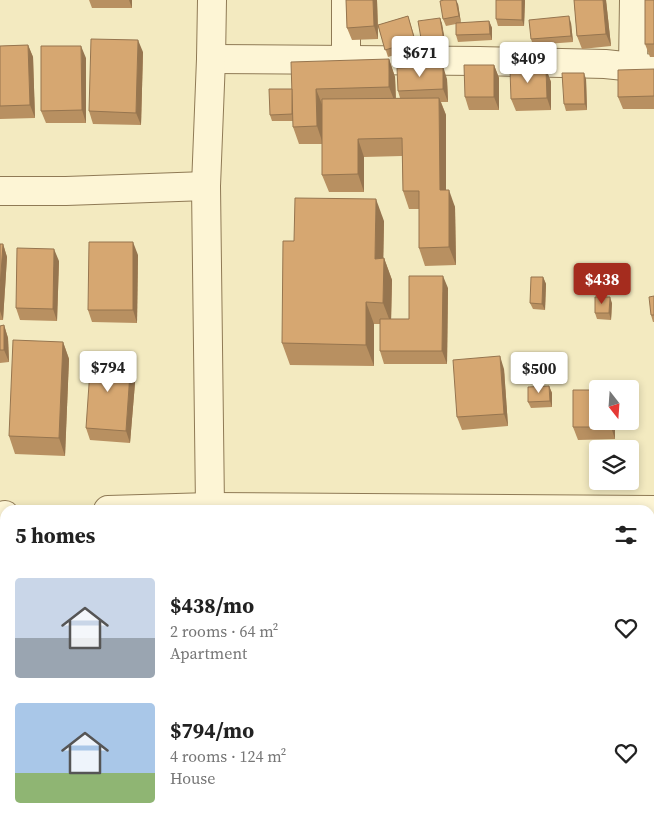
<!DOCTYPE html>
<html lang="en">
<head>
<meta charset="utf-8">
<style>
  :root { --surface:#fff; --page:#f6f6f6; --text:#222; --muted:#767676; --accent:#a52c1e }
  body { margin:0; font-family:"Source Serif 4",serif; background:var(--page); color:var(--text); height:100vh; display:flex; flex-direction:column; font-size:19px; white-space:nowrap }
  * { box-sizing:border-box; margin:0 }
  p { font-size:16px; color:var(--muted) }
  .icon { flex:none; width:28px; height:28px; fill:none; stroke:currentColor; stroke-width:2; stroke-linecap:round; stroke-linejoin:round }
  .map { position:relative; flex:1; overflow:hidden }
  .details { position:absolute; left:0px; top:505px; width:655px; height:320px; display:flex; flex-direction:column; background:var(--surface); border-radius:15px 15px 0 0; box-shadow:0 2px 8px #0003 }
  .details>* { flex:none }
  .needle { width:32px; rotate:163deg }
  .fabs { position:absolute; left:589px; top:380px; display:grid; gap:10px }
  .fabs a { display:grid; place-items:center; width:50px; height:50px; border-radius:5px; background:var(--surface); box-shadow:0 2px 8px #0003; font-size:25px }
  .price { position:absolute; translate:-50% -42px; padding:0 11px; border-radius:5px; background:#fff; color:#222; font-size:16px; line-height:32px; filter:drop-shadow(0 1px 2px #0008) }
  .price::after { content:''; position:absolute; left:50%; top:30px; width:15px; height:11px; margin-left:-8px; background:inherit; clip-path:polygon(0 0,100% 0,50% 100%) }
  .price.current { background:var(--accent); color:#fff }
  ul { padding:0; list-style:none }
  li { display:flex; align-items:center; gap:15px; height:125px; padding:0 15px }
  li span { display:grid; place-items:center; flex:none; width:140px; height:100px; border-radius:5px; color:#555 }
  li>.icon { margin-inline-start:auto }
  span .icon { width:60px; height:60px; fill:#fffc; stroke-width:1 }
  li b { font-size:21px }
  h2 { display:flex; justify-content:space-between; align-items:center; height:60px; padding:0 15px; font-size:21px }
  .map>svg:first-child { display:block }
  .lines { fill:none; stroke-linecap:round; stroke-linejoin:round }
  .minor-casing { stroke:#8f7a55; stroke-width:30 }
  .minor { stroke:#fdf5d5; stroke-width:28 }
  .wall { fill:#b89061 }
  .shaded-wall { fill:#96754f }
  .building { fill:#d6a771; stroke:#96754f }
</style>
</head>
<body>
<div class="map">
<svg width="654" height="825" viewBox="0 0 654 825">
  <rect width="100%" height="100%" fill="#f3eac0"/>
  <g class="lines">
    <g class="minor-casing">
      <g id="minor">
        <path d="M346,0V61"/>
        <path d="M211,59L479,61L605,64L654,69"/>
        <path d="M633,67L634,0"/>
        <path d="M0,191H66L206,186"/>
        <path d="M210,507L206,186L211,59L212,0"/>
        <path d="M108,510L210,507L654,510"/>
        <path d="M0,516L5,515"/>
        <path d="M466,825V820"/>
      </g>
    </g>
    <use href="#minor" class="minor"/>
  </g>
  <g class="wall">
    <path d="M89,0H132V8H92Z"/>
    <path d="M346,0H377L378,25L408,16L418,48L388,57L378,26V39L352,40L347,28Z"/>
    <path d="M525,0L524,26H498L496,19Z"/>
    <path d="M574,0H606L611,46L582,49L577,36Z"/>
    <path d="M654,0V57H650L645,44Z"/>
    <path d="M458,4L461,23L489,21L492,28V40L458,42L456,35V24L446,26L443,19Z"/>
    <path d="M440,18L442,24L446,47L424,51L422,44Z"/>
    <path d="M571,23L573,42L533,45L531,39Z"/>
    <path d="M28,45L33,57L35,118L0,119V46Z"/>
    <path d="M143,52L141,125L93,124L89,111Z"/>
    <path d="M86,58V123H46L41,111Z"/>
    <path d="M389,59L395,77L396,98H400L398,91L447,79L448,102H441L446,115V190L455,207L456,265L425,266L419,248V209H409L403,191L402,156L364,157V192H329L322,175V144H299L293,127V121H272L270,115L292,89Z"/>
    <path d="M494,65L499,78V110H469L465,97Z"/>
    <path d="M546,69L551,82V110L516,111L511,99Z"/>
    <path d="M654,69V109H623L618,97Z"/>
    <path d="M586,79L587,110L566,111L564,104Z"/>
    <path d="M384,221L383,258H384L392,280L391,319H409L448,288L447,364H384L380,351V324H374V366L290,365L282,343L294,241Z"/>
    <path d="M0,244H3L7,257L3,320H0Z"/>
    <path d="M138,255L137,323L92,322L88,310Z"/>
    <path d="M59,261L57,321L20,320L16,308Z"/>
    <path d="M543,277L546,284L545,310L533,309L530,303Z"/>
    <path d="M654,296V322H653L651,315Z"/>
    <path d="M612,303L611,320L597,319L595,313Z"/>
    <path d="M4,325L8,338L9,362L0,363V326Z"/>
    <path d="M63,342L69,359L65,456L15,454L9,436Z"/>
    <path d="M131,358L136,371L130,443L90,440L86,428Z"/>
    <path d="M504,369L508,426L462,430L457,417Z"/>
    <path d="M549,386L552,393V407L531,408L528,402Z"/>
    <path d="M598,421H615V439L578,440L573,427Z"/>
    <path d="M650,579H654V626L650,625Z"/>
    <path d="M654,694V747L650,748V695Z"/>
    <path d="M650,748H654V795L650,796Z"/>
    <path d="M0,778L5,779V816H0Z"/>
  </g>
  <g class="shaded-wall">
    <path d="M129,0H132V8Z"/>
    <path d="M373,0H377L378,39L374,26Z"/>
    <path d="M456,0L458,4L461,23L459,16Z"/>
    <path d="M522,0H525L524,26L522,20Z"/>
    <path d="M603,0H606L611,46L606,34Z"/>
    <path d="M569,16L571,23L573,42L571,36Z"/>
    <path d="M440,18L442,24L446,47L444,41Z"/>
    <path d="M489,21L492,28V40L490,34Z"/>
    <path d="M138,40L143,52L141,125L136,113Z"/>
    <path d="M28,45L33,57L35,118L30,105Z"/>
    <path d="M81,46L86,58V123L82,110Z"/>
    <path d="M389,59L395,77L396,105L389,87Z"/>
    <path d="M494,65L499,78V110L494,97Z"/>
    <path d="M443,66L447,79L448,102L443,89Z"/>
    <path d="M546,69L551,82V110L547,98Z"/>
    <path d="M584,73L586,79L587,110L585,104Z"/>
    <path d="M316,89L323,107V144L317,126Z"/>
    <path d="M439,98L446,115V207L440,190Z"/>
    <path d="M358,139L364,157V192L358,174Z"/>
    <path d="M449,190L455,207L456,265L449,247Z"/>
    <path d="M376,199L384,221L383,280L375,259Z"/>
    <path d="M133,242L138,255L137,323L133,310Z"/>
    <path d="M3,244L7,257L3,320L0,311V288Z"/>
    <path d="M54,249L59,261L57,321L53,309Z"/>
    <path d="M384,258L392,280L391,324L383,303Z"/>
    <path d="M443,276L448,288L447,364L442,351Z"/>
    <path d="M543,277L546,284L545,310L542,304Z"/>
    <path d="M610,297L612,303L611,320L609,313Z"/>
    <path d="M366,302L374,324V366L366,345Z"/>
    <path d="M4,325L8,338L9,362L4,350Z"/>
    <path d="M63,342L69,359L65,456L59,438Z"/>
    <path d="M500,356L504,369L508,426L504,414Z"/>
    <path d="M131,358L136,371L130,443L126,431Z"/>
    <path d="M549,386L552,393V407L550,401Z"/>
    <path d="M611,421H615V439L611,427Z"/>
    <rect x="406" y="820" width="5" height="5"/>
  </g>
  <g class="building">
    <path d="M346,0H373L374,26L347,28Z"/>
    <path d="M444,0H456L459,16L443,19L440,1Z"/>
    <path d="M496,0H522V20L496,19Z"/>
    <path d="M574,0H603L606,34L577,36Z"/>
    <rect x="645" y="0" width="9" height="44"/>
    <path d="M408,16L415,41L385,50L378,25Z"/>
    <path d="M569,16L571,36L531,39L529,20Z"/>
    <path d="M440,18L444,41L422,44L418,21Z"/>
    <path d="M489,21L490,34L456,35V23Z"/>
    <path d="M91,39L138,40L136,113L89,111Z"/>
    <path d="M28,45L30,105L0,106V46Z"/>
    <path d="M41,46H81L82,110L41,111Z"/>
    <path d="M389,59V87L316,89L317,126L293,127L291,62Z"/>
    <path d="M464,65H494V97H465Z"/>
    <path d="M443,66V89L398,91L397,68Z"/>
    <path d="M546,69L547,98L511,99L510,70Z"/>
    <path d="M654,69V96L618,97V70Z"/>
    <path d="M562,73H584L585,104H564Z"/>
    <path d="M269,89H292V114L270,115Z"/>
    <path d="M439,98L440,190H449V247L419,248V191H403L402,138L358,139V174L322,175V99Z"/>
    <path d="M295,198L376,199L375,259L384,258L383,303L366,302V345L282,343L283,241H294Z"/>
    <path d="M89,242H133V310H88Z"/>
    <path d="M0,244H3L0,288Z"/>
    <path d="M17,248L54,249L53,309L16,308Z"/>
    <path d="M409,276H443L442,351H380V319H409Z"/>
    <path d="M531,277H543L542,304L530,303Z"/>
    <path d="M654,296V315H651L649,297Z"/>
    <path d="M595,297H610L609,313H595Z"/>
    <path d="M4,325V350H0V326Z"/>
    <path d="M13,340L63,342L59,438L9,436Z"/>
    <path d="M91,355L131,358L126,431L86,428Z"/>
    <path d="M500,356L504,414L457,417L453,360Z"/>
    <path d="M549,386L550,401L528,402V387Z"/>
    <path d="M573,390H598V421H611V427H573Z"/>
    <rect x="650" y="579" width="4" height="34"/>
    <path d="M654,694V735H650V695Z"/>
    <path d="M650,748H654V782L650,783Z"/>
    <path d="M0,778L5,779V804H0Z"/>
    <rect x="371" y="820" width="35" height="5"/>
    <rect x="470" y="824" width="37" height="1"/>
  </g>
</svg>
<div class="fabs">
<a><svg class="needle" viewBox="-14 -14 28 28"><path d="M0-13l5 13h-10z" fill="#e53935"/><path d="M0 13l5-13h-10z" fill="#767676"/></svg></a>
<a><svg class="icon" aria-label="layers" viewBox="0 0 24 24"><path d="M12 4l9 5-9 5-9-5zM3 14l9 5 9-5"/></svg></a>
</div>
<b class="price" style="left:420px;top:78px">$671</b>
<b class="price" style="left:528px;top:84px">$409</b>
<b class="price current" style="left:602px;top:305px">$438</b>
<b class="price" style="left:108px;top:393px">$794</b>
<b class="price" style="left:539px;top:394px">$500</b>
<section class="details">
<h2>5 homes<svg class="icon" aria-label="filters" viewBox="0 0 24 24"><path d="M4 7h16M4 17h16"/><circle cx="9" cy="7" r="2"/><circle cx="15" cy="17" r="2"/></svg></h2>
<ul>
<li><span style="background:linear-gradient(#c9d6e8 60%,#9aa5b1 0)"><svg class="icon" aria-label="home" viewBox="0 0 24 24"><path d="M3 11l9-7 9 7M6 9v11h12V9"/></svg></span><div><b>$438/mo</b><p>2 rooms · 64 m²</p><p>Apartment</p></div><svg class="icon" aria-label="heart" viewBox="0 0 24 24"><path d="M12 20l-8-8c-3-5 5-10 8-4 3-6 11-1 8 4z"/></svg></li>
<li><span style="background:linear-gradient(#a9c7e8 70%,#8fb573 0)"><svg class="icon" aria-label="home" viewBox="0 0 24 24"><path d="M3 11l9-7 9 7M6 9v11h12V9"/></svg></span><div><b>$794/mo</b><p>4 rooms · 124 m²</p><p>House</p></div><svg class="icon" aria-label="heart" viewBox="0 0 24 24"><path d="M12 20l-8-8c-3-5 5-10 8-4 3-6 11-1 8 4z"/></svg></li>
</ul>
</section>
</div>
</body>
</html>
